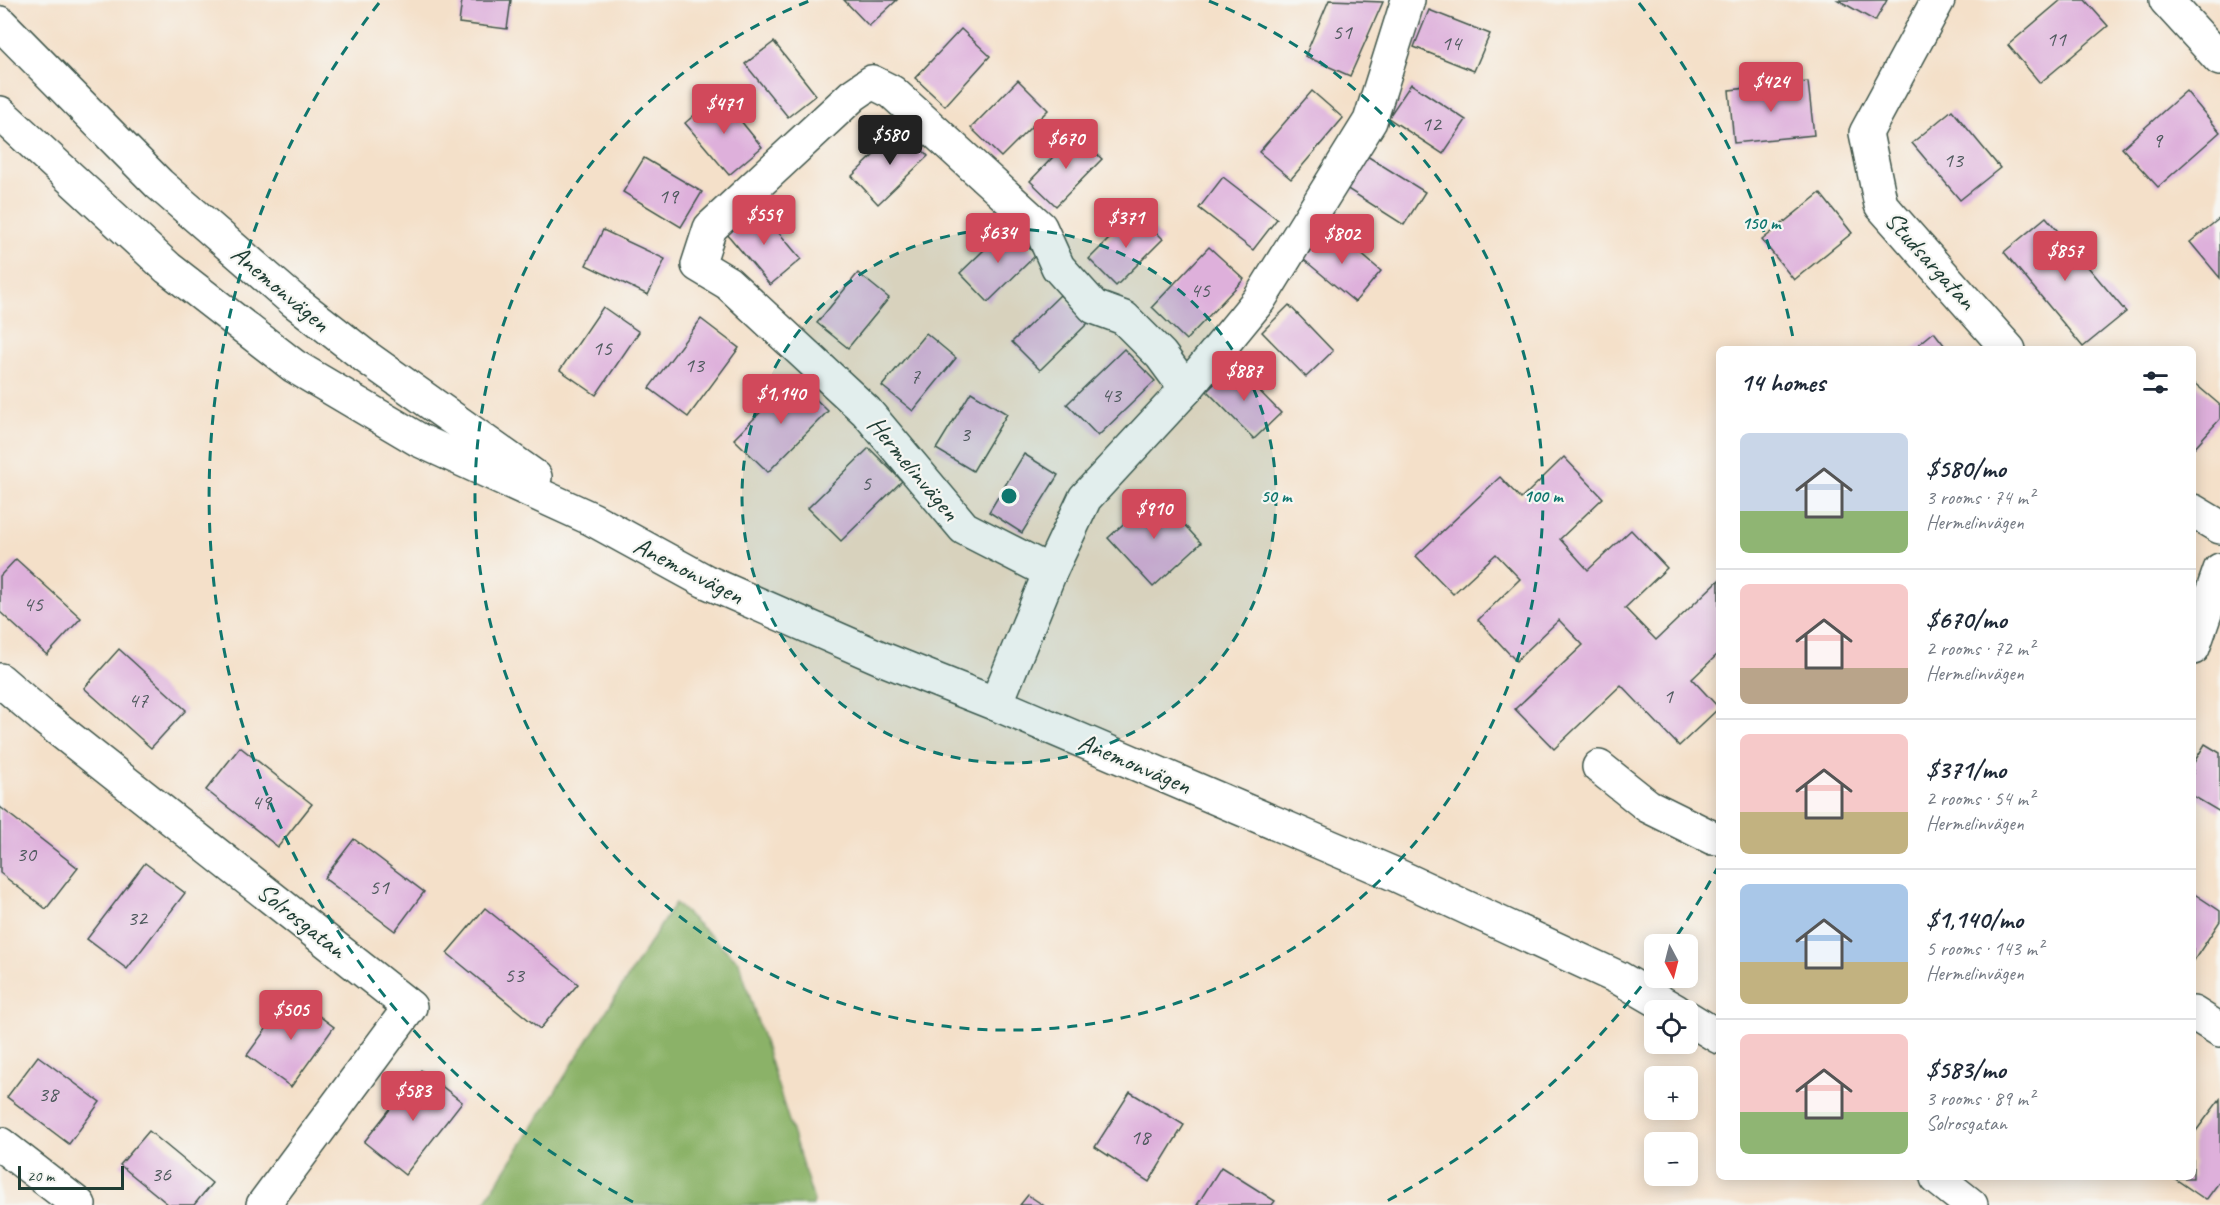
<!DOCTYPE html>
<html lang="en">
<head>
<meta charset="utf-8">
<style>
  :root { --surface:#fff; --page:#f6f6f7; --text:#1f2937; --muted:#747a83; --line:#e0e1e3; --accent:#d1495b }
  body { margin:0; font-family:Caveat,sans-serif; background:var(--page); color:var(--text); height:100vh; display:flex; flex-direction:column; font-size:22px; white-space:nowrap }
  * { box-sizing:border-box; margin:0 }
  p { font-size:20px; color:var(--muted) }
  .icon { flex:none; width:33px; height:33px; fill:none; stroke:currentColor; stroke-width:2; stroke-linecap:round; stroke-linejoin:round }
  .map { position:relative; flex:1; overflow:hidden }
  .panel { position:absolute; left:1716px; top:346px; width:480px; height:834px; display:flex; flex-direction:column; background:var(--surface); border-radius:9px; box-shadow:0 3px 15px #0003 }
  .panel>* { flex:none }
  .needle { width:39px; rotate:173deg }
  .buttons { position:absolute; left:1644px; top:934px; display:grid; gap:12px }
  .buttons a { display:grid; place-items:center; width:54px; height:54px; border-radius:9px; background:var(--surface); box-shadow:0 3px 15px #0003; font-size:30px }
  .scale { position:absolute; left:18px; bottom:15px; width:106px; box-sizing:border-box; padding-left:6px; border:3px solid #1f3d34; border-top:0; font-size:16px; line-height:21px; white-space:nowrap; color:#1f3d34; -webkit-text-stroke:4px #f6f6f2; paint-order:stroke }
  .price { position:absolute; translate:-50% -51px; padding:0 14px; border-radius:6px; background:var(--accent); color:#fff; font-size:20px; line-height:39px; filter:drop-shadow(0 2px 3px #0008) }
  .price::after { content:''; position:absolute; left:50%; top:36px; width:18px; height:14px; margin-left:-9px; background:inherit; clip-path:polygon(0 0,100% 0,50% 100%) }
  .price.selected { background:#222; color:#fff }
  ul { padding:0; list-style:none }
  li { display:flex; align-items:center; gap:18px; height:150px; padding:0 24px }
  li+li { border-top:2px solid var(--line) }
  li span { display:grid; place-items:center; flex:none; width:168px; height:120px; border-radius:9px; color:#555 }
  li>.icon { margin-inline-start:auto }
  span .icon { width:72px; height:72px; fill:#fffc; stroke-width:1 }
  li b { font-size:26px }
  h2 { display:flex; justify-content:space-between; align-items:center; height:72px; padding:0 24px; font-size:26px }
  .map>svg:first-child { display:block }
  .forest { fill:#8bb267; stroke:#55784e; stroke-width:1.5 }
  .building { fill:#deb0db }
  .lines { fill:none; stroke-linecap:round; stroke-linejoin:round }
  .minor-casing { stroke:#3f554a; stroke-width:36 }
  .tertiary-casing { stroke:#3f554a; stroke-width:36 }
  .minor { stroke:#fff; stroke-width:33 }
  .tertiary { stroke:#fff; stroke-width:33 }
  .ring { fill:none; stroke:#0f766e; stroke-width:3; stroke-dasharray:10 8 }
  .labels { text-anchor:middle; stroke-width:4.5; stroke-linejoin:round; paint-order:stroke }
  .number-label { font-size:22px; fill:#4f5a5e }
  .street-label { font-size:26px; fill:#1f3d34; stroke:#f6f6f2 }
  .centre { fill:#0f766e; stroke:#f6f6f2; stroke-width:3 }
  .ring-label { font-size:18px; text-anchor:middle; font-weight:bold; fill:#0f766e; stroke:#f6f6f2; stroke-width:4.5; stroke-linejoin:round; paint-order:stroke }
</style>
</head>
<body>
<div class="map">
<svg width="2220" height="1205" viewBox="0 0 2220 1205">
  <rect width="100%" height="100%" fill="#f6f6f2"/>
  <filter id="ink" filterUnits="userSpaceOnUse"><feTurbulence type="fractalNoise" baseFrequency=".0167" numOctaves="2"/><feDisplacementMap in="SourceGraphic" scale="12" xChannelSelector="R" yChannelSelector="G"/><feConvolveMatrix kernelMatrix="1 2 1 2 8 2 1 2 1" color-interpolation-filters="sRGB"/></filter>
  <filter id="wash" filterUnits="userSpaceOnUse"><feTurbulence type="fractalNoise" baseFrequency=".008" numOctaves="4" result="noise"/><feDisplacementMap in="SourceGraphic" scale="24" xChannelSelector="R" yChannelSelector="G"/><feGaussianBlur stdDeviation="1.35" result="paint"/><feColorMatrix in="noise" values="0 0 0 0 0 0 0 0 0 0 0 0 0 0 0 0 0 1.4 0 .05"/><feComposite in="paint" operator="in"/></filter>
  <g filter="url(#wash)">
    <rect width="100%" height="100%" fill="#f4e0c9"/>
    <path class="forest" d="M675,903L739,962L814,1201L813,1205H483Z"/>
    <g id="blocks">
      <g class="building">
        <path d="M462,0H511L507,29L459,23Z"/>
        <path d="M844,0H897L869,26Z"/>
        <path d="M1329,0L1383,2L1350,76L1305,56Z"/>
        <path d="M1838,0H1887L1875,21Z"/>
        <path d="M2061,0H2085L2108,26L2040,83L2008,45Z"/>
        <path d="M1429,10L1490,34L1474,71L1414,47Z"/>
        <path d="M961,29L990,56L945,106L915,78Z"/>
        <path d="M774,42L816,95L788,117L745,64Z"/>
        <path d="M1018,80L1048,110L1001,157L971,128Z"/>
        <path d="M1808,82L1814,135L1734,143L1729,90Z"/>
        <path d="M1411,84L1466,120L1443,154L1388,118Z"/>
        <path d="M1312,91L1343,118L1291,179L1259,152Z"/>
        <path d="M2186,91L2220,132L2158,187L2122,148Z"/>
        <path d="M719,94L762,147L729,175L685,123Z"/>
        <path d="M1952,110L2000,168L1960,200L1912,143Z"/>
        <path d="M902,128L928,156L878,204L852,176Z"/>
        <path d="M1075,134L1102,159L1056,206L1030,181Z"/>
        <path d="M1367,156L1425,192L1404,225L1346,188Z"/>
        <path d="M644,158L702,192L681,227L623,192Z"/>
        <path d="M1223,177L1277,219L1253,250L1199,208Z"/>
        <path d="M1820,193L1852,233L1794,280L1762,240Z"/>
        <path d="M758,208L801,259L770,285L727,234Z"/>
        <path d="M1136,212L1163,239L1116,286L1089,259Z"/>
        <path d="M2046,217L2126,312L2083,347L2004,252Z"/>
        <path d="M2220,218V278L2190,242Z"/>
        <path d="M1008,227L1036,255L988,302L960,273Z"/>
        <path d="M1330,227L1381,271L1355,302L1303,259Z"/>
        <path d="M603,230L665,259L648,295L586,265Z"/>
        <path d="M1209,247L1244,279L1186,340L1152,307Z"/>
        <path d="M858,273L889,298L848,348L817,323Z"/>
        <path d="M1060,295L1088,323L1040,370L1012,342Z"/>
        <path d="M1289,305L1333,351L1306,377L1262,332Z"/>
        <path d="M603,307L639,332L596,395L560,370Z"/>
        <path d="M701,319L739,348L688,417L649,388Z"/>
        <path d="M1934,332L1948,350H1912Z"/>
        <path d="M926,333L956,358L913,411L882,386Z"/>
        <path d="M1124,349L1155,381L1098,436L1067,404Z"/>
        <path d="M1234,365L1281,413L1254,439L1207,391Z"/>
        <path d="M794,378L828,411L768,472L734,439Z"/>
        <path d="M2193,382L2220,405V419L2193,449Z"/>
        <path d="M971,392L1007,414L973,471L936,449Z"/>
        <path d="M869,448L902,481L841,541L808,508Z"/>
        <path d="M1024,454L1058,475L1022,533L989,512Z"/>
        <path d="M1564,457L1603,498L1560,539L1588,570L1631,530L1667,568L1625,608L1656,640L1719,580V653L1692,679L1719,708L1679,746L1621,685L1554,749L1515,709L1583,645L1559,620L1516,661L1478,620L1520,579L1496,554L1453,594L1416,556L1500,477L1521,499Z"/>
        <path d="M1156,494L1201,543L1153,587L1108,538Z"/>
        <path d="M16,559L81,618L47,655L0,612V576Z"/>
        <path d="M119,649L186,710L151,748L84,688Z"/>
        <path d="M2205,744L2220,753V812L2193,796V764Z"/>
        <path d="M240,747L312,804L278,847L206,790Z"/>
        <path d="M0,807L78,868L46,909L0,873Z"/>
        <path d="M354,839L424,892L395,931L324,878Z"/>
        <path d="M145,863L185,893L127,969L87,939Z"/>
        <path d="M2193,893L2220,911V921L2193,962Z"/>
        <path d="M485,908L578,984L540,1029L447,953Z"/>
        <path d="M291,995L334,1027L291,1087L247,1055Z"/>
        <path d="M38,1056L100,1102L69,1144L7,1097Z"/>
        <path d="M421,1070L462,1102L405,1175L364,1142Z"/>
        <path d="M1130,1092L1184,1125L1149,1182L1095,1147Z"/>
        <path d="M2220,1099V1181L2206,1200L2174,1178H2193V1135Z"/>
        <path d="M149,1131L212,1183L194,1205H169L120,1165Z"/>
        <path d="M1221,1167L1275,1201L1272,1205H1197Z"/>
        <path d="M1028,1195L1043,1205H1020Z"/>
      </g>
    </g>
  </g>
  <g filter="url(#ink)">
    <use href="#blocks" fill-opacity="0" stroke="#3f554a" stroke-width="1.5"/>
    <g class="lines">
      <g class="minor-casing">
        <g id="minor">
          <path d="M1938,0L1866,133L1881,205L2009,350"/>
          <path d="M2166,0L2220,59"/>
          <path d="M2193,511L2220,527"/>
          <path d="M1050,572L964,528L866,411L728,283L698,265L710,228L853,95L872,82L892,92L1040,227L1058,267L1094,307L1124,318L1161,355L1186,389"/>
          <path d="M2193,648L2220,570"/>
          <path d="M0,680L44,718L410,1007L263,1205"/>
          <path d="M996,704L1050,572L1085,498L1186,389L1259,300L1370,121L1408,0"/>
          <path d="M1599,767L1648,806L1713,838H1719"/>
          <path d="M2193,1013L2220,1030"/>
          <path d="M0,1144L79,1205"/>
        </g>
      </g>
      <g class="tertiary-casing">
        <g id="tertiary">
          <path d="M0,23L159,184L294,301L366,357L535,477"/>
          <path d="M0,113L168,268L294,366L419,440L592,519L705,581L883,659L996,704L1394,874L1619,978L1676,1011"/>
          <path d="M1688,1018L1719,1037"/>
          <path d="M1937,1178L1971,1205"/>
        </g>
      </g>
      <use href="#minor" class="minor"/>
      <use href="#tertiary" class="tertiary"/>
    </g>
  </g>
  <circle cx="1009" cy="496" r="267" fill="#0f766e" fill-opacity=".12"/>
  <g class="ring">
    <circle cx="1009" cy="496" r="267"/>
    <path d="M1209 1A534 534 0 1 1 809 1"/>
    <path d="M1719 865A800 800 0 0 1 1672 943M1652 972A800 800 0 0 1 1385 1202M633 1202A800 800 0 0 1 379 3M1639 3A800 800 0 0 1 1794 343"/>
  </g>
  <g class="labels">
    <g class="number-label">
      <text x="1342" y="39">51</text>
      <text x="2056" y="46">11</text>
      <text x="1451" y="50">14</text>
      <text x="1431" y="131">12</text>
      <text x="2157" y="147">9</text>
      <text x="1953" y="167">13</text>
      <text x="668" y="203">19</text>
      <text x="1200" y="297">45</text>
      <text x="602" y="355">15</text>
      <text x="694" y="372">13</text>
      <text x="915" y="383">7</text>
      <text x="1111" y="402">43</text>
      <text x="965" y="441">3</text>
      <text x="866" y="490">5</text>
      <text x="33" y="611">45</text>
      <text x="1668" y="703">1</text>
      <text x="138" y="707">47</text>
      <text x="261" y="809">49</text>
      <text x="26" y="861">30</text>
      <text x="379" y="894">51</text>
      <text x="137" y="925">32</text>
      <text x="514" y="982">53</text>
      <text x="48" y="1101">38</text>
      <text x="1140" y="1144">18</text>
      <text x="161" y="1181">36</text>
    </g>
    <g class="street-label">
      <text transform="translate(1931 260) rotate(48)" y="9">Studsargatan</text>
      <text transform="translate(281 288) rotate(40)" y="9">Anemonvägen</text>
      <text transform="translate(914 468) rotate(50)" y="9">Hermelinvägen</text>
      <text transform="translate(689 570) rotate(27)" y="9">Anemonvägen</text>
      <text transform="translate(1135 763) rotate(23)" y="9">Anemonvägen</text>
      <text transform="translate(302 920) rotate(38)" y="9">Solrosgatan</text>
    </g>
  </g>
  <circle cx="1009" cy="496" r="9" class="centre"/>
  <g class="ring-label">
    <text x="1761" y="229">150 m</text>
    <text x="1276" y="502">50 m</text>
    <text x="1543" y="502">100 m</text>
  </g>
</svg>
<div class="buttons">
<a><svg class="needle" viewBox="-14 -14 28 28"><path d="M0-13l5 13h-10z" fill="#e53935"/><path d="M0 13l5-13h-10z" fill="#747a83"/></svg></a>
<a><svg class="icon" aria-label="locate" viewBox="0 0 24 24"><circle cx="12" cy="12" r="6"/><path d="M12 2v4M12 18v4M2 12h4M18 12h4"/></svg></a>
<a>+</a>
<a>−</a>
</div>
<div class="scale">20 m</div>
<b class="price" style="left:1771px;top:113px">$424</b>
<b class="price" style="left:724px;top:135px">$471</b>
<b class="price selected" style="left:890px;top:166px">$580</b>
<b class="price" style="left:1066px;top:170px">$670</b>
<b class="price" style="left:764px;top:246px">$559</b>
<b class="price" style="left:1126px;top:249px">$371</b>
<b class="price" style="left:998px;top:264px">$634</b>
<b class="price" style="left:1342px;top:265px">$802</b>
<b class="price" style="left:2065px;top:282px">$857</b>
<b class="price" style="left:1244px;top:402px">$887</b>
<b class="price" style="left:781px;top:425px">$1,140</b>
<b class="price" style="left:1154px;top:540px">$910</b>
<b class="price" style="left:291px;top:1041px">$505</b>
<b class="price" style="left:413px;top:1122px">$583</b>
<section class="panel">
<h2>14 homes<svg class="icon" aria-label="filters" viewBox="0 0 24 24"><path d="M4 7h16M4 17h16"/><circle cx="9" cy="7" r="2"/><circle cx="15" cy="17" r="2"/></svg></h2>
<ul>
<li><span style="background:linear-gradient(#c9d6e8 65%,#8fb573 0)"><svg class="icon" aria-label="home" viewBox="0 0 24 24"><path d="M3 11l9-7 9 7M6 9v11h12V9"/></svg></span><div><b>$580/mo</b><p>3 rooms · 74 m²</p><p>Hermelinvägen</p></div></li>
<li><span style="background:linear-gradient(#f6c9c9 70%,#b9a48a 0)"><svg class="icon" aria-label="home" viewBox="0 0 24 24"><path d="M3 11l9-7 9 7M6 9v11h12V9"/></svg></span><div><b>$670/mo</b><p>2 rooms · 72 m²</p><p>Hermelinvägen</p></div></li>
<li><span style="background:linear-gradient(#f6c9c9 65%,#c2b280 0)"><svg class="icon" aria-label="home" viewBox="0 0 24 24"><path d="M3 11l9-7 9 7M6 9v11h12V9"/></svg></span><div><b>$371/mo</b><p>2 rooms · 54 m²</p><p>Hermelinvägen</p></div></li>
<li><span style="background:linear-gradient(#a9c7e8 65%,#c2b280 0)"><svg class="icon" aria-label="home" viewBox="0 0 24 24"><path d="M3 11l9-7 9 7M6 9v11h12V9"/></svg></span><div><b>$1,140/mo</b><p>5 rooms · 143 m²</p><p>Hermelinvägen</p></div></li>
<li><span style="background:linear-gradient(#f6c9c9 65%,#8fb573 0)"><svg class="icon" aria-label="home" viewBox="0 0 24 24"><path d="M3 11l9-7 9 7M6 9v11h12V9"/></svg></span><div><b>$583/mo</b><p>3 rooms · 89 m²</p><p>Solrosgatan</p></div></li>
</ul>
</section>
</div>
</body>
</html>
